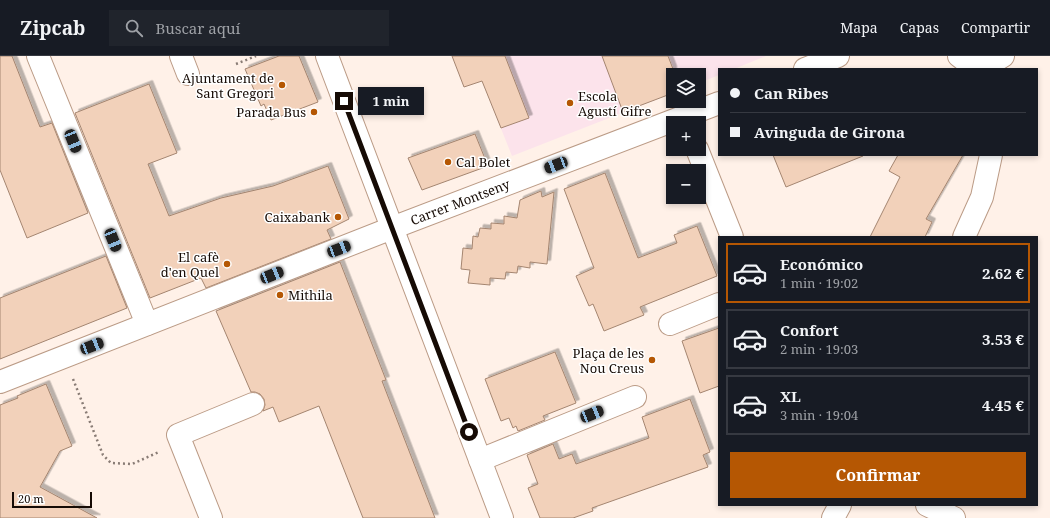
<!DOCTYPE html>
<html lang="es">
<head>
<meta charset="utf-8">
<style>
  body { margin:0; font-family:"Noto Serif",serif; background:#20242c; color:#f1f3f6; height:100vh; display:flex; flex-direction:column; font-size:15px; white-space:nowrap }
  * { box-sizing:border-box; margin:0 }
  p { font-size:13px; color:#9ea1a6 }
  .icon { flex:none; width:22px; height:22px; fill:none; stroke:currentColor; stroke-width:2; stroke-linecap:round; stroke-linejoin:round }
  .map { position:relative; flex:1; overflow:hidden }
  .drawer { position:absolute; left:718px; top:180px; width:320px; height:270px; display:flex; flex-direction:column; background:#171b24; border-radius:0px; box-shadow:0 2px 6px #0003 }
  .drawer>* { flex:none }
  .guide { position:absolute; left:718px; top:12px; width:320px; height:88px; border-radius:0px; box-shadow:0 2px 6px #0003; display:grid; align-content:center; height:88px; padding:0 12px; background:#171b24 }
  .controls { position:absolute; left:666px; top:12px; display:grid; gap:8px }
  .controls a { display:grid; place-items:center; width:40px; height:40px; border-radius:0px; background:#171b24; box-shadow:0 2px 6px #0003; font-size:20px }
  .scale { position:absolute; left:12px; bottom:10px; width:80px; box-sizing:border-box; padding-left:4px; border:2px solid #160b05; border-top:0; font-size:11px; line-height:14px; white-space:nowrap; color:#160b05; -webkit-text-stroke:3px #fff; paint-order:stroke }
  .end { position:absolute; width:18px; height:18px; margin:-9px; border:5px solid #160b05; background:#fff; box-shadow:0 0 0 2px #fff }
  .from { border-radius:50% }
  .bubble { position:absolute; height:28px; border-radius:0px; background:#171b24; box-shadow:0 2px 6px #0003; font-size:13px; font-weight:700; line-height:28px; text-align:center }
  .car { position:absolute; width:12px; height:24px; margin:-12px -6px; border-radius:5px; box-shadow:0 0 3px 1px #0007; background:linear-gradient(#222 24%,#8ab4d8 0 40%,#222 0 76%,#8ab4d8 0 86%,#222 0) }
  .guide b { display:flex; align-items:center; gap:14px; height:38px; font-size:15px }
  .guide b+b { border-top:1px solid #363941 }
  .guide i { width:10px; height:10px; background:#f1f3f6 }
  ul { padding:7px 0 0; list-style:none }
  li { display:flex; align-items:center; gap:12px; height:60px; margin:0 8px 6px; padding:0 4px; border:2px solid #363941; border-radius:0px }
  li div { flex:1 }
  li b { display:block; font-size:15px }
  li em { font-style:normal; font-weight:700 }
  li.selected { border-color:#b55703 }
  li>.icon { width:36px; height:36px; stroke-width:1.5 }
  .action { display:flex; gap:8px; margin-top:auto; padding:8px 12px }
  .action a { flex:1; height:46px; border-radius:0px; background:#b55703; color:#fff; font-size:16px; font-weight:700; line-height:46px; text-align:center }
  header { display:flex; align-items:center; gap:24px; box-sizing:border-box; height:56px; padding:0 20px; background:#171b24; border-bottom:1px solid #363941 }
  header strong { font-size:19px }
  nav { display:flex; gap:22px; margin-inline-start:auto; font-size:14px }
  .search { width:280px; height:36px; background:#20242c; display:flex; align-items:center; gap:10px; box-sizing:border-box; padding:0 14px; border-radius:0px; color:#9ea1a6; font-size:15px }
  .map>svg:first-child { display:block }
  .education { fill:#fce3eb }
  .building { fill:#f2d1ba; stroke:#a48570; filter:url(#shadow) }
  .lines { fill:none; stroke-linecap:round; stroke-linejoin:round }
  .minor-casing { stroke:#bb9b86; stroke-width:24 }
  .major-casing { stroke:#bb9b86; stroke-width:24 }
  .path { stroke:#897c75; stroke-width:2.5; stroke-dasharray:2 3; stroke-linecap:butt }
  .minor { stroke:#fff; stroke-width:22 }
  .major { stroke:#fff; stroke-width:22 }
  .route { stroke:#160b05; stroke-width:5 }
  .poi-dot { fill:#b55703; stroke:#fff; stroke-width:1.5 }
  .labels { text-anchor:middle; stroke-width:3; stroke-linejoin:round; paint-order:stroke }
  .poi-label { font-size:13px; fill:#160b05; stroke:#fff; text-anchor:end }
  .street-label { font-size:13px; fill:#160b05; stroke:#fff }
</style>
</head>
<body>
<header>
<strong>Zipcab</strong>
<div class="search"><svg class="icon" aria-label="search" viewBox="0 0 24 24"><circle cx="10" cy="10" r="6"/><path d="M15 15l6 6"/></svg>Buscar aquí</div>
<nav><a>Mapa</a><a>Capas</a><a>Compartir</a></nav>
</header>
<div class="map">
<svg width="1050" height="462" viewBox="0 0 1050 462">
  <defs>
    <filter id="shadow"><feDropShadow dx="3.5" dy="-3.5" stdDeviation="0" flood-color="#0004"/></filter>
  </defs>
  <rect width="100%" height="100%" fill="#fff1e8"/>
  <path class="education" d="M452 0H766L734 13H719V19L699 27V19H673V37L512 100 482 25 464 31Z"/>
  <g class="building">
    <path d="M0 0H12L40 71 52 67 88 157 27 182 0 114Z"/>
    <path d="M279 0H299L318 46 271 64 264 48 261 50 245 13Z"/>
    <path d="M452 0H505L529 62 501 72 482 25 464 31Z"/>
    <path d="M602 0H668L673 13V37L623 56Z"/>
    <path d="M149 28 177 97 148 108 169 160 221 142 273 130 328 110 349 163 327 174 331 183 206 232 201 222 150 242 75 57Z"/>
    <path d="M475 78 488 110 422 134 408 102Z"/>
    <path d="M773 99H863V100L786 131Z"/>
    <path d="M898 99H963L926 163 932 166 925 181H870L900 121 889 115Z"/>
    <path d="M605 117 638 202 677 187 674 179 697 170 717 220 640 251 644 259 604 275 593 248 589 250 576 220 594 212 564 133Z"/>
    <path d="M541 135 542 141 554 136 547 208 530 206V212L518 210 517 217 506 216 505 223 490 222V229L468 227 470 214 461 213 463 192 472 193 473 180 478 181 480 172 491 173V167L504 168V160L517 162 520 144Z"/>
    <path d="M106 200 127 252 0 303V242Z"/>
    <path d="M340 206 386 324 382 325 435 462H363L319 350 279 366 273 351 263 355 265 349 264 343 260 338 255 336H251L216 255Z"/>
    <path d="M719 272V330L700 337 682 285Z"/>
    <path d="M555 296 576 347 543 360 545 364 518 375 516 370 513 372 509 362 501 365 485 323Z"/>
    <path d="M46 328 72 390 60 395 40 431 97 462H0V349L18 342 17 340Z"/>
    <path d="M690 343 710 396 703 399 708 411 592 452 593 455 573 462H540L528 432 538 428 527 399 553 388 559 403 572 398 576 408 649 382 642 361Z"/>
  </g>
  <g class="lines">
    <g class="minor-casing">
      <g id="minor">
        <path d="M38 0 147 268"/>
        <path d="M181 0 188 18"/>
        <path d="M959 0C972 12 989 10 1003 0"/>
        <path d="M805 13 838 0"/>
        <path d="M697 93 732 181"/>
        <path d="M964 181 982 141 991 99"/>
        <path d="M670 268 719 248"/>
        <path d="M0 326 392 172 719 47"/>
        <path d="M480 404 635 341"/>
        <path d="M927 449 954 462"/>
        <path d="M211 462 178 379 253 348"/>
        <path d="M833 462 840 449"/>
      </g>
    </g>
    <g class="major-casing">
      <path id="major" d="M327 0 502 462"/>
    </g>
    <g class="path">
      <path d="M236 8 256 0"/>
      <path d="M73 323 103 399 111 407 132 408 159 396"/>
    </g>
    <use href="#minor" class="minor"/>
    <use href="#major" class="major"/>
  </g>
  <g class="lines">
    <path class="route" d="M344 45 469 376"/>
  </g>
  <g class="poi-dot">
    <circle cx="282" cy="29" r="4"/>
    <circle cx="570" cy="47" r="4"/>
    <circle cx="314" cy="56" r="4"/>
    <circle cx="448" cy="106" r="4"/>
    <circle cx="338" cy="161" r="4"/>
    <circle cx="227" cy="208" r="4"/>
    <circle cx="280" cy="239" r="4"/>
    <circle cx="652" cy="304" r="4"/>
  </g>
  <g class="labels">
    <g class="poi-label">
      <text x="274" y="27">Ajuntament de<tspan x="274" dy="15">Sant Gregori</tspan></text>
      <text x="578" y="45" text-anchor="start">Escola<tspan x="578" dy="15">Agustí Gifre</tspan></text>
      <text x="306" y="61">Parada Bus</text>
      <text x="456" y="111" text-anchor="start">Cal Bolet</text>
      <text x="330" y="166">Caixabank</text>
      <text x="219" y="206">El cafè<tspan x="219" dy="15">d'en Quel</tspan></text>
      <text x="288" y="244" text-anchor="start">Mithila</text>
      <text x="644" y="302">Plaça de les<tspan x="644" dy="15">Nou Creus</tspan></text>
    </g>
    <g class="street-label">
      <text transform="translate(460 146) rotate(-21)" y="5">Carrer Montseny</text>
    </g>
  </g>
</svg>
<div class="controls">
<a><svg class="icon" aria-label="layers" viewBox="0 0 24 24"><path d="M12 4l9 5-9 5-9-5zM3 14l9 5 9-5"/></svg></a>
<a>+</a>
<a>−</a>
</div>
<div class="scale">20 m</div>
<i class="end from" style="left:469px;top:376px"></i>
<i class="end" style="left:344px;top:45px"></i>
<div class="bubble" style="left:358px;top:31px;width:66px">1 min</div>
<i class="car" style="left:73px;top:85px;rotate:158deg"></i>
<i class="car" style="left:556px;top:109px;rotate:249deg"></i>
<i class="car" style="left:113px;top:184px;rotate:158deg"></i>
<i class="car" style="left:339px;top:193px;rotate:69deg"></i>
<i class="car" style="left:272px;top:219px;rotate:68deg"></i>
<i class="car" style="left:92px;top:290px;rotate:69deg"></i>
<i class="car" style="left:592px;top:358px;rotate:68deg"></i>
<div class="guide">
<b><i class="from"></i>Can Ribes</b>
<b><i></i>Avinguda de Girona</b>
</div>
<section class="drawer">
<ul>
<li class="selected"><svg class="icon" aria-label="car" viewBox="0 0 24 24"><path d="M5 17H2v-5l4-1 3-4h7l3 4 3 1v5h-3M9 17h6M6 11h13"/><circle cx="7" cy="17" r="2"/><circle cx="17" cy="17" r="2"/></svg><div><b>Económico</b><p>1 min · 19:02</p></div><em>2.62 €</em></li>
<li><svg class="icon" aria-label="car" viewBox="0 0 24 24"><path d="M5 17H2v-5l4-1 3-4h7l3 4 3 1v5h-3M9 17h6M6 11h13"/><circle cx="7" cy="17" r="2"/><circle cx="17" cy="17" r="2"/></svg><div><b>Confort</b><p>2 min · 19:03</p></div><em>3.53 €</em></li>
<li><svg class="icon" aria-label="car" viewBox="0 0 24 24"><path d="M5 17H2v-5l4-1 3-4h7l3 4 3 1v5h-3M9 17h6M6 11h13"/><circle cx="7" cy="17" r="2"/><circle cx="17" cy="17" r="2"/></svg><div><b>XL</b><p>3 min · 19:04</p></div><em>4.45 €</em></li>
</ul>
<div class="action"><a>Confirmar</a></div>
</section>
</div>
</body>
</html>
